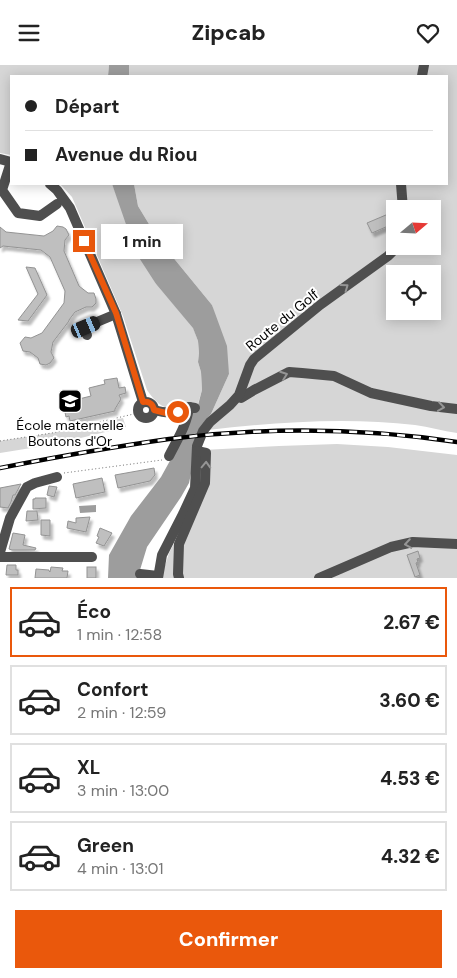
<!DOCTYPE html>
<html lang="fr">
<head>
<meta charset="utf-8">
<style>
  body { margin:0; font-family:"DM Sans",sans-serif; background:#f6f6f6; color:#222; height:100vh; display:flex; flex-direction:column; font-size:19px; white-space:nowrap }
  * { box-sizing:border-box; margin:0 }
  p { font-size:16px; color:#767676 }
  .icon { flex:none; width:28px; height:28px; fill:none; stroke:currentColor; stroke-width:2; stroke-linecap:round; stroke-linejoin:round }
  .map { position:relative; height:513px; overflow:hidden }
  .panel { display:flex; flex-direction:column; background:#fff; flex:1 }
  .panel>* { flex:none }
  .hud { position:absolute; left:10px; top:10px; width:438px; height:110px; border-radius:0px; box-shadow:0 2px 12px #0003; display:grid; align-content:center; height:110px; padding:0 15px; background:#fff }
  .needle { width:32px; rotate:71deg }
  .tools { position:absolute; left:386px; top:135px; display:grid; gap:10px }
  .tools a { display:grid; place-items:center; width:55px; height:55px; border-radius:0px; background:#fff; box-shadow:0 2px 12px #0003; font-size:25px }
  .end { position:absolute; width:22px; height:22px; margin:-11px; border:6px solid #ea580c; background:#fff; box-shadow:0 0 0 2px #fff }
  .from { border-radius:50% }
  .bubble { position:absolute; height:35px; border-radius:0px; background:#fff; box-shadow:0 2px 12px #0003; font-size:16px; font-weight:800; line-height:35px; text-align:center }
  .car { position:absolute; width:15px; height:30px; margin:-15px -8px; border-radius:6px; box-shadow:0 0 4px 1px #0007; background:linear-gradient(#222 24%,#8ab4d8 0 40%,#222 0 76%,#8ab4d8 0 86%,#222 0) }
  .hud b { display:flex; align-items:center; gap:18px; height:48px; font-size:19px }
  .hud b+b { border-top:1px solid #e0e0e0 }
  .hud i { width:12px; height:12px; background:#222 }
  ul { padding:9px 0 0; list-style:none }
  li { display:flex; align-items:center; gap:15px; height:70px; margin:0 10px 8px; padding:0 5px; border:2px solid #e0e0e0; border-radius:0px }
  li div { flex:1 }
  li b { display:block; font-size:19px }
  li em { font-style:normal; font-weight:800 }
  li.current { border-color:#ea580c }
  li>.icon { width:45px; height:45px; stroke-width:1.5 }
  .primary-button { display:flex; gap:10px; margin-top:auto; padding:10px 15px }
  .primary-button a { flex:1; height:58px; border-radius:0px; background:#ea580c; color:#fff; font-size:20px; font-weight:800; line-height:58px; text-align:center }
  header { display:flex; justify-content:space-between; align-items:center; height:65px; padding:0 15px; background:#fff; font-size:22px; font-weight:800 }
  .map>svg:first-child { display:block }
  .green { fill:#d6d6d6; fill-rule:evenodd }
  .water { fill:#9d9d9d }
  .building { fill:#bfbfbf; stroke:#939393; filter:url(#shadow) }
  .lines { fill:none; stroke-linecap:round; stroke-linejoin:round }
  .path { stroke:#717171; stroke-width:1; stroke-dasharray:1 2.5; stroke-linecap:butt }
  .minor { stroke:#4f4f4f; stroke-width:10 }
  .rail-casing { stroke:#000; stroke-width:4.5 }
  .rail { stroke:#fff; stroke-width:2.5; stroke-dasharray:8; stroke-linecap:butt }
  .oneway { stroke:#959595 }
  .route { stroke:#ea580c; stroke-width:6 }
  .labels { text-anchor:middle; stroke-width:4; stroke-linejoin:round; paint-order:stroke }
  .street-label { font-size:14px; fill:#000; stroke:#fff }
  .poi-label { font-size:14px; fill:#000; stroke:#fff }
</style>
</head>
<body>
<header><svg class="icon" aria-label="menu" viewBox="0 0 24 24"><path d="M4 6h16M4 12h16M4 18h16"/></svg>Zipcab<svg class="icon" aria-label="heart" viewBox="0 0 24 24"><path d="M12 20l-8-8c-3-5 5-10 8-4 3-6 11-1 8 4z"/></svg></header>
<div class="map">
<svg width="457" height="513" viewBox="0 0 457 513">
  <defs>
    <filter id="shadow"><feDropShadow dx="2.5" dy="4" stdDeviation="1" flood-color="#0004"/></filter>
  </defs>
  <rect width="100%" height="100%" fill="#fff"/>
  <g class="green">
    <path d="M0 0H109L108 11H11V90L0 88Z"/>
    <path d="M128 0H457V368C443 366 429 362 415 360 347 352 276 357 208 365L205 356 211 349 229 309 212 240 158 174 138 141 134 119H446V11H129ZM395 144H432V181H395ZM395 209H432V246H395Z"/>
    <path d="M60 119H112L121 142 156 219 193 262 198 276 199 288 198 297 201 307 202 325 197 342 180 338 175 344C160 343 155 336 147 325L123 251 72 132Z"/>
    <path d="M123 353 126 362 56 379 0 388V376L52 368Z"/>
    <path d="M337 379 388 382 457 390V513H161L169 488 187 453 203 385 279 381Z"/>
  </g>
  <g class="water">
    <path d="M109 0H129V11H108Z"/>
    <path d="M112 119H134L138 141 158 174 212 240 227 281 229 309 211 349 205 356 200 366 189 418 181 432 147 482 140 505V513H108L109 490 131 451 161 412 177 383 191 351 198 340 202 325 201 307 198 297 199 288 198 276 193 263 156 219 136 188Z"/>
    <path d="M96 440V447L80 448 79 441Z"/>
  </g>
  <g class="building">
    <path d="M393 147 395 152V158L372 168 367 158Z"/>
    <path d="M57 161 63 162 66 164 69 170 65 175 64 186 79 221 88 228H94L96 234V238L92 242H86L75 247 69 255V256L53 277 51 287 54 293 50 298 46 300 40 299 38 293 30 287 23 286 20 278 25 272 31 273 42 268 64 238 65 226 50 192 41 185 3 181 0 183V162L6 167 44 171 53 166Z"/>
    <path d="M26 202 35 203 47 230 28 256 18 255 38 229Z"/>
    <path d="M117 313 119 323 125 322 126 328 119 330 121 334 115 344V346L70 356 69 351 66 352 63 338 91 331 89 323 105 319 104 315Z"/>
    <path d="M154 403 155 410 150 416 118 423 115 410Z"/>
    <path d="M102 413 105 427 76 433 73 419Z"/>
    <path d="M21 419 15 430H13L11 437 8 443 0 442V423Z"/>
    <path d="M49 421 57 422 54 432 47 430Z"/>
    <path d="M35 433H46V443L33 444V434H35Z"/>
    <path d="M27 446H37L38 455 26 456Z"/>
    <path d="M90 452 86 467 67 463 68 456 76 458V453Z"/>
    <path d="M41 455H50V471L41 470Z"/>
    <path d="M100 463 112 468 104 481 96 478 99 472 97 471Z"/>
    <path d="M13 468 25 470 23 480 36 483 35 485H12L9 484Z"/>
    <path d="M418 486 420 493 417 494 418 497 416 498 420 510 415 512 407 490Z"/>
    <path d="M7 500H16V505H18V510H6Z"/>
    <path d="M51 502 63 503 62 506H68L67 513H35L36 504 49 505V506L50 507Z"/>
    <rect x="87" y="502" width="9" height="11"/>
  </g>
  <g class="lines">
    <g class="path">
      <path d="M0 376 52 368 138 348"/>
      <path d="M64 408 162 395"/>
    </g>
    <g class="minor">
      <path d="M422 11 424 0"/>
      <path d="M0 94 11 97"/>
      <path d="M11 97 2 125 18 148 40 151 57 139"/>
      <path d="M50 119 57 125 70 143 116 249 143 337"/>
      <path d="M401 119 403 144"/>
      <path d="M87 270 85 265V262L116 249"/>
      <path d="M241 333 254 325 289 307 302 308 334 311 371 328 431 341 457 344"/>
      <circle cx="146" cy="345" r="8"/>
      <path d="M154 345C169 349 175 348 189 342"/>
      <path d="M169 391C177 375 187 360 189 342L195 343"/>
      <path d="M0 487 10 453 27 422 35 418 57 412"/>
      <path d="M0 492H92"/>
      <path d="M140 509 158 511"/>
      <path d="M158 513 162 490 183 449 195 423 197 381 203 366 210 357 230 340 239 330 250 300 254 294 320 240 388 191 398 181"/>
      <path d="M179 513 178 509 179 479 205 418 206 388 197 386"/>
      <path d="M319 513 391 482 413 477 457 479"/>
    </g>
    <g class="rail-casing">
      <path id="rail" d="M0 403C56 392 112 382 169 374 264 362 362 363 457 377"/>
    </g>
    <use href="#rail" class="rail"/>
  </g>
  <defs><path id="oneway-chevron" d="M-2-3.5L2.5 0L-2 3.5" fill="none" stroke-width="1.6" stroke-linecap="round" stroke-linejoin="round" transform="scale(1.25)"/></defs>
  <g class="oneway">
    <use href="#oneway-chevron" transform="translate(345 222) rotate(-36)"/>
    <use href="#oneway-chevron" transform="translate(284 310) rotate(-20)"/>
    <use href="#oneway-chevron" transform="translate(441 342) rotate(8)"/>
    <use href="#oneway-chevron" transform="translate(206 400) rotate(-88)"/>
    <use href="#oneway-chevron" transform="translate(408 479) rotate(171)"/>
  </g>
  <g class="lines">
    <path class="route" d="M84 176 116 248 143 337C149 336 153 339 154 345L166 348 178 347"/>
  </g>
  <defs>
    <g id="school-square" transform="scale(1.25)"><rect x="-9" y="-9" width="18" height="18" rx="4" fill="#000" stroke="#fff"/><path d="M0-5L7-2L0 1L-7-2ZM-4 1L0 2.5L4 1V4Q0 6-4 4Z" fill="#fff"/></g>
  </defs>
  <g fill-rule="evenodd">
    <use href="#school-square" x="70" y="336"/>
  </g>
  <g class="labels">
    <g class="street-label">
      <text transform="translate(282 255) rotate(-39)" y="5">Route du Golf</text>
    </g>
    <g class="poi-label">
      <text x="70" y="365">École maternelle<tspan x="70" dy="16">Boutons d'Or</tspan></text>
    </g>
  </g>
</svg>
<div class="tools">
<a><svg class="needle" viewBox="-14 -14 28 28"><path d="M0-13l5 13h-10z" fill="#e53935"/><path d="M0 13l5-13h-10z" fill="#767676"/></svg></a>
<a><svg class="icon" aria-label="locate" viewBox="0 0 24 24"><circle cx="12" cy="12" r="6"/><path d="M12 2v4M12 18v4M2 12h4M18 12h4"/></svg></a>
</div>
<i class="end from" style="left:178px;top:347px"></i>
<i class="end" style="left:84px;top:176px"></i>
<div class="bubble" style="left:101px;top:159px;width:82px">1 min</div>
<i class="car" style="left:86px;top:262px;rotate:67deg"></i>
<div class="hud">
<b><i class="from"></i>Départ</b>
<b><i></i>Avenue du Riou</b>
</div>
</div>
<section class="panel">
<ul>
<li class="current"><svg class="icon" aria-label="car" viewBox="0 0 24 24"><path d="M5 17H2v-5l4-1 3-4h7l3 4 3 1v5h-3M9 17h6M6 11h13"/><circle cx="7" cy="17" r="2"/><circle cx="17" cy="17" r="2"/></svg><div><b>Éco</b><p>1 min · 12:58</p></div><em>2.67 €</em></li>
<li><svg class="icon" aria-label="car" viewBox="0 0 24 24"><path d="M5 17H2v-5l4-1 3-4h7l3 4 3 1v5h-3M9 17h6M6 11h13"/><circle cx="7" cy="17" r="2"/><circle cx="17" cy="17" r="2"/></svg><div><b>Confort</b><p>2 min · 12:59</p></div><em>3.60 €</em></li>
<li><svg class="icon" aria-label="car" viewBox="0 0 24 24"><path d="M5 17H2v-5l4-1 3-4h7l3 4 3 1v5h-3M9 17h6M6 11h13"/><circle cx="7" cy="17" r="2"/><circle cx="17" cy="17" r="2"/></svg><div><b>XL</b><p>3 min · 13:00</p></div><em>4.53 €</em></li>
<li><svg class="icon" aria-label="car" viewBox="0 0 24 24"><path d="M5 17H2v-5l4-1 3-4h7l3 4 3 1v5h-3M9 17h6M6 11h13"/><circle cx="7" cy="17" r="2"/><circle cx="17" cy="17" r="2"/></svg><div><b>Green</b><p>4 min · 13:01</p></div><em>4.32 €</em></li>
</ul>
<div class="primary-button"><a>Confirmer</a></div>
</section>
</body>
</html>
